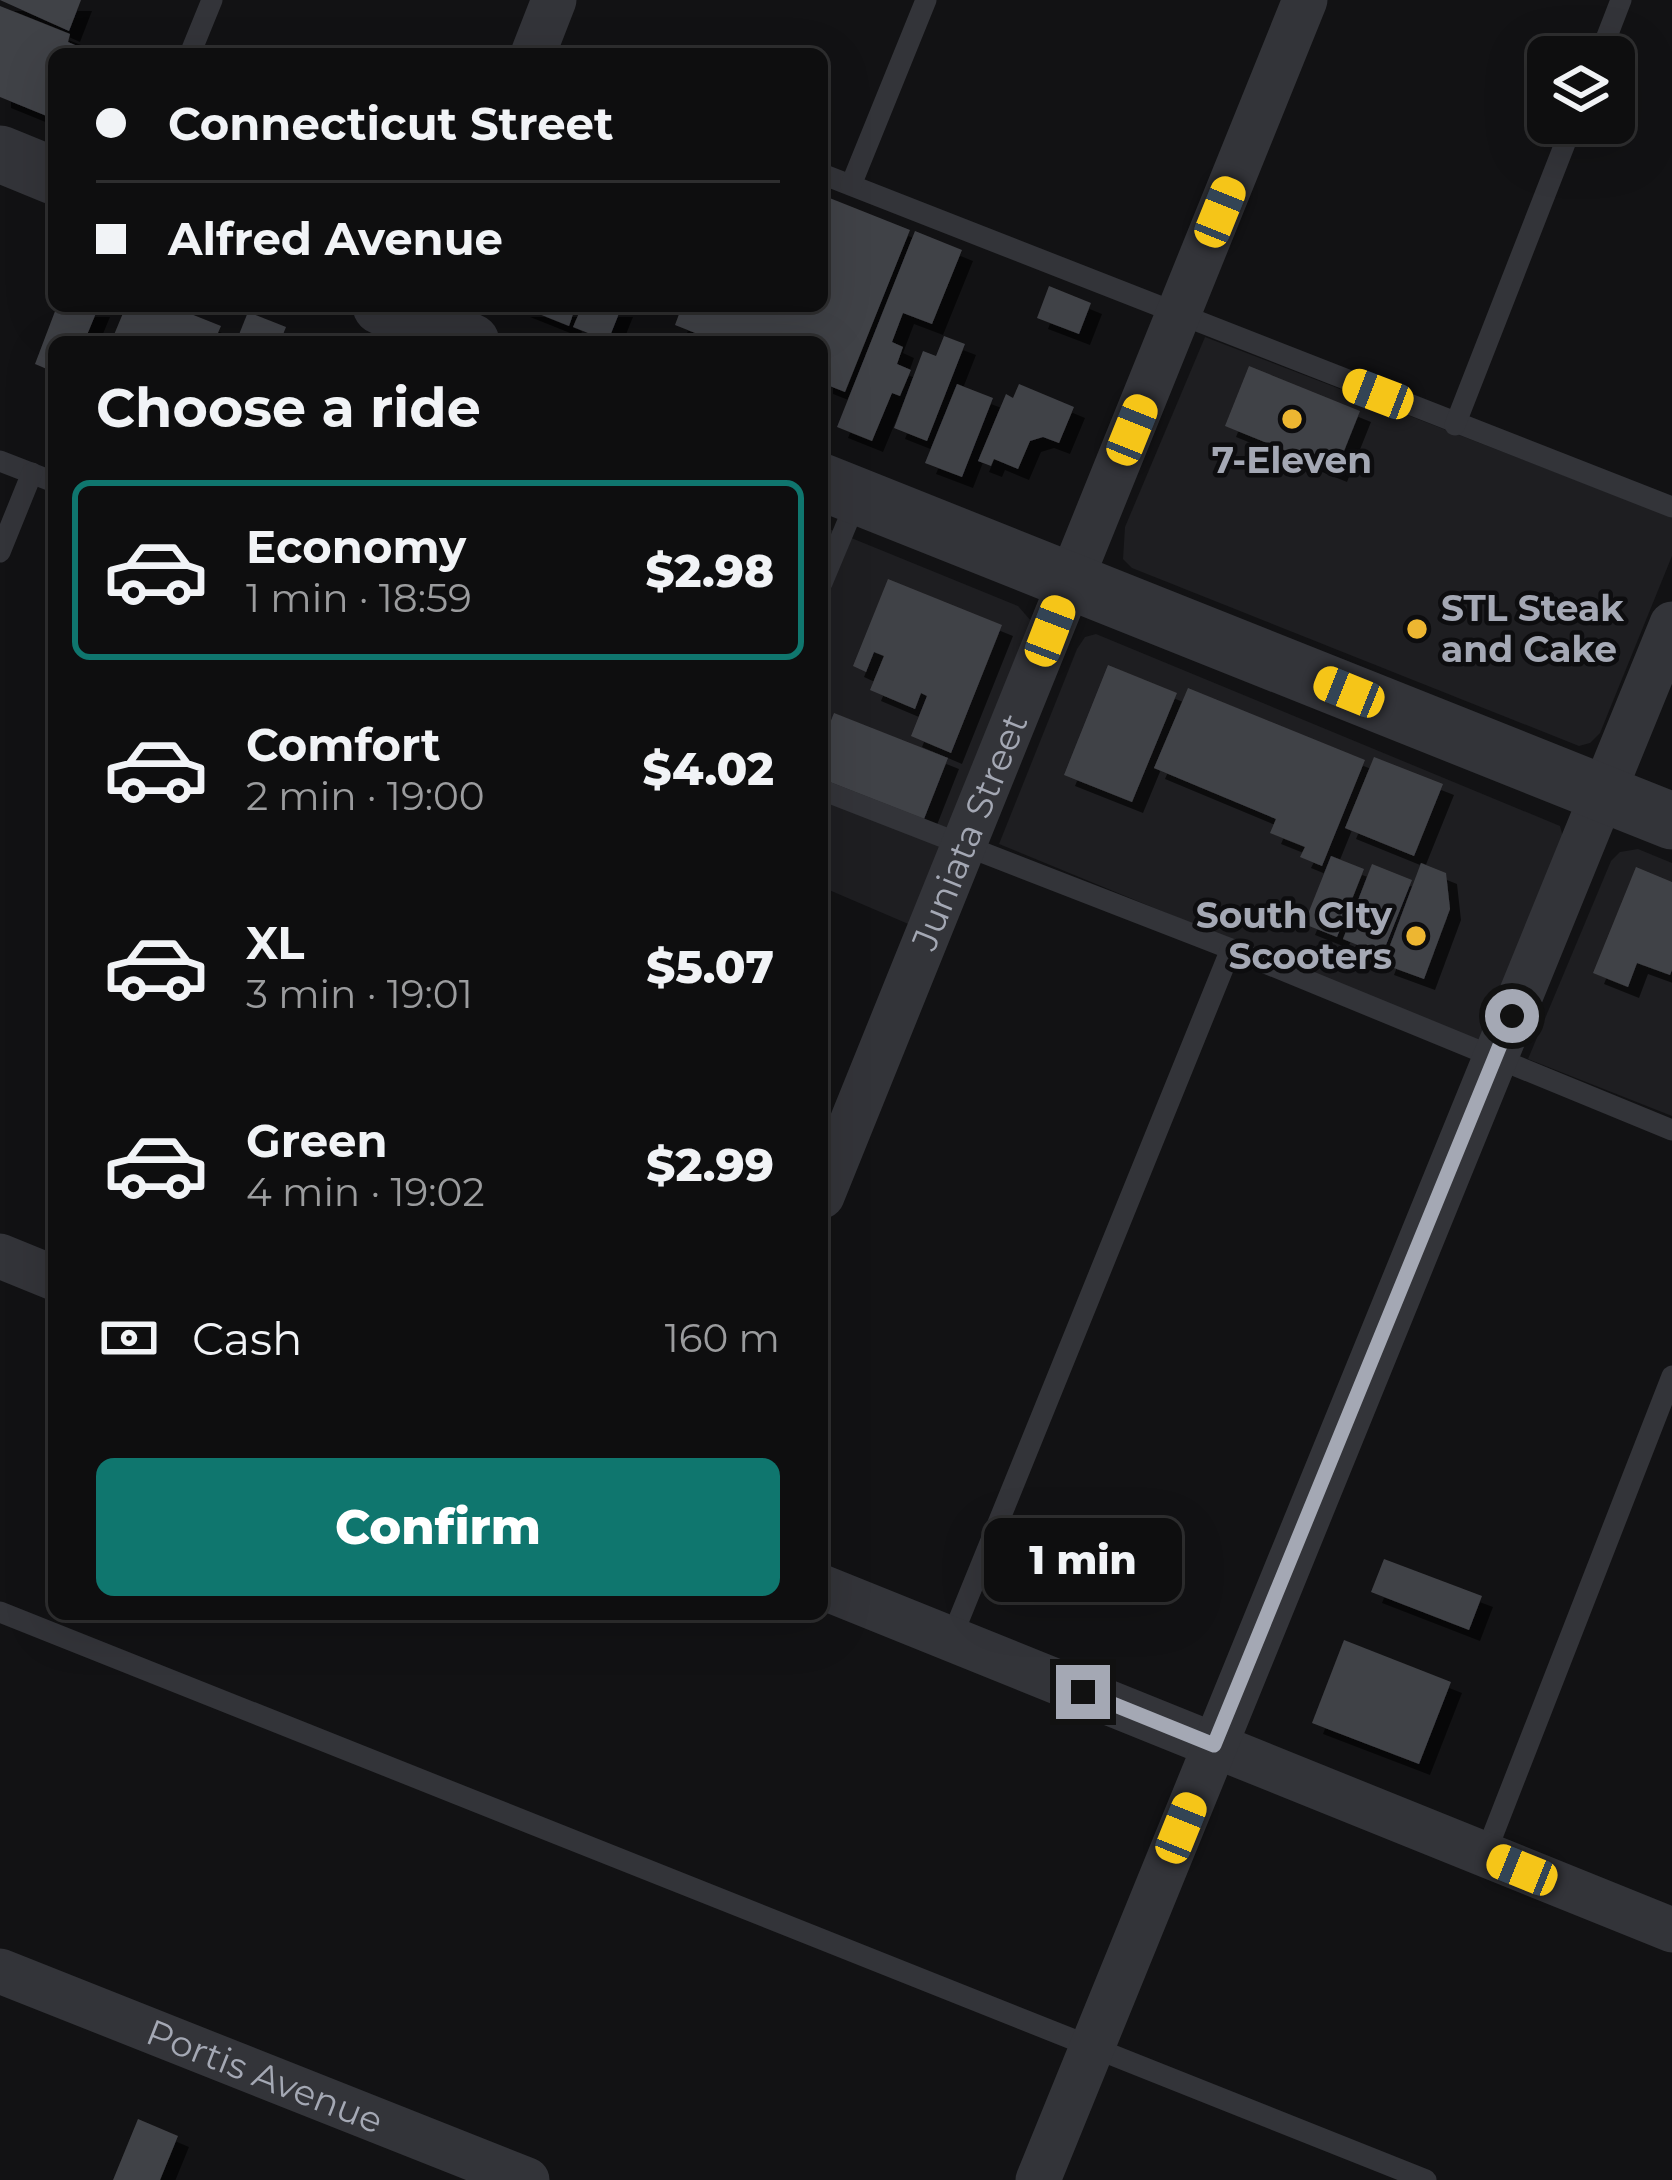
<!DOCTYPE html>
<html lang="en">
<head>
<meta charset="utf-8">
<style>
  body { margin:0; font-family:Montserrat,sans-serif; background:#1c1c1d; color:#f1f3f6; height:100vh; display:flex; flex-direction:column; font-size:45px; white-space:nowrap }
  * { box-sizing:border-box; margin:0 }
  p { font-size:39px; color:#9b9c9e }
  .icon { flex:none; width:66px; height:66px; fill:none; stroke:currentColor; stroke-width:2; stroke-linecap:round; stroke-linejoin:round }
  .map { position:relative; flex:1; overflow:hidden }
  .panel { position:absolute; left:48px; top:336px; width:780px; height:1284px; display:flex; flex-direction:column; background:#0e0e0f; border-radius:18px; box-shadow:0 12px 48px #0002,0 0 0 3px #2e2e2f }
  .panel>* { flex:none }
  .hud { position:absolute; left:48px; top:48px; width:780px; height:264px; border-radius:18px; box-shadow:0 12px 48px #0002,0 0 0 3px #2e2e2f; display:grid; align-content:center; height:264px; padding:0 48px; background:#0e0e0f }
  .tools { position:absolute; left:1527px; top:36px; display:grid; gap:24px }
  .tools a { display:grid; place-items:center; width:108px; height:108px; border-radius:18px; background:#0e0e0f; box-shadow:0 12px 48px #0002,0 0 0 3px #2e2e2f; font-size:60px }
  .end { position:absolute; width:54px; height:54px; margin:-27px; border:15px solid #a4a8b4; background:#111; box-shadow:0 0 0 6px #111 }
  .from { border-radius:50% }
  .bubble { position:absolute; height:84px; border-radius:18px; background:#0e0e0f; box-shadow:0 12px 48px #0002,0 0 0 3px #2e2e2f; font-size:39px; font-weight:800; line-height:84px; text-align:center }
  .car { position:absolute; width:36px; height:72px; margin:-36px -18px; border-radius:15px; box-shadow:0 0 9px 3px #0007; background:linear-gradient(#f5c518 24%,#345 0 40%,#f5c518 0 76%,#345 0 86%,#f5c518 0) }
  .hud b { display:flex; align-items:center; gap:42px; height:114px; font-size:45px }
  .hud b+b { border-top:3px solid #2e2e2f }
  .hud i { width:30px; height:30px; background:#f1f3f6 }
  ul { padding:0; list-style:none }
  li { display:flex; align-items:center; gap:36px; height:180px; margin:0 24px 18px; padding:0 24px; border:6px solid transparent; border-radius:18px }
  li div { flex:1 }
  li b { display:block; font-size:45px }
  li em { font-style:normal; font-weight:800 }
  li.active { border-color:#0f766e }
  li>.icon { width:108px; height:108px; stroke-width:1.5 }
  h2 { padding:0 48px; font-size:54px; line-height:144px }
  .pay { display:flex; align-items:center; gap:30px; height:132px; padding:0 48px; font-size:45px }
  .pay p { margin-inline-start:auto }
  .primary-button { display:flex; gap:24px; margin-top:auto; padding:24px 48px }
  .primary-button a { flex:1; height:138px; border-radius:18px; background:#0f766e; color:#fff; font-size:48px; font-weight:800; line-height:138px; text-align:center }
  .map>svg:first-child { display:block }
  .built { fill:#1e1e21 }
  .building { fill:#414247; filter:url(#shadow) }
  .lines { fill:none; stroke-linecap:round; stroke-linejoin:round }
  .service { stroke:#333439; stroke-width:21 }
  .minor { stroke:#333439; stroke-width:45 }
  .tertiary { stroke:#333439; stroke-width:57 }
  .route { stroke:#a4a8b4; stroke-width:15 }
  .poi-dot { fill:#edb631; stroke:#0d0d0f; stroke-width:4.5 }
  .labels { text-anchor:middle; stroke-width:9; stroke-linejoin:round; paint-order:stroke }
  .poi-label { font-size:36px; font-weight:bold; fill:#a4a8b4; stroke:#0d0d0f }
  .street-label { font-size:36px; fill:#a4a8b4; stroke:#0d0d0f }
</style>
</head>
<body>
<div class="map">
<svg width="1672" height="2180" viewBox="0 0 1672 2180">
  <defs>
    <filter id="shadow"><feDropShadow dx="11" dy="11" stdDeviation="0" flood-color="#0009"/></filter>
  </defs>
  <rect width="100%" height="100%" fill="#121214"/>
  <g class="built">
    <path d="M1205 337 1672 517V556L1600 733 1590 743 1579 746 1132 568 1123 559 1125 527Z"/>
    <path d="M822 526 1018 606 1032 622 913 926 822 887Z"/>
    <path d="M1096 634 1560 826 1563 837 1482 1043 999 844 1077 649 1085 637Z"/>
    <path d="M1638 849 1672 863V1116L1528 1059 1611 861 1620 852Z"/>
  </g>
  <g class="building">
    <path d="M0 0H81L69 31Z"/>
    <path d="M0 6 70 34 68 42 96 54H54V119L0 97Z"/>
    <path d="M822 195 910 230 845 392 822 383V342H718L675 325 682 306H822Z"/>
    <path d="M915 231 962 250 932 324 903 313 892 342 903 347 897 364 911 370 900 396 892 393 872 441 837 427Z"/>
    <path d="M1049 286 1091 303 1079 334 1037 318Z"/>
    <path d="M57 306H99L84 342H54V372L35 364Z"/>
    <path d="M126 306H171L221 326 214 342H111Z"/>
    <path d="M519 306H576L569 326Z"/>
    <path d="M582 306H622L608 341 573 327Z"/>
    <path d="M248 312 286 327 280 342H236Z"/>
    <path d="M944 336 965 344 927 441 894 428 923 351 936 356Z"/>
    <path d="M1249 366 1360 411 1336 471 1225 426Z"/>
    <path d="M957 384 993 398 962 477 925 463Z"/>
    <path d="M1019 384 1074 407 1059 443 1043 437 1030 441 1018 469 994 459 991 466 978 461 1006 394 1013 398Z"/>
    <path d="M888 579 1002 625 951 753 911 736 927 696 921 693 915 709 870 690 884 656 874 652 866 672 853 666Z"/>
    <path d="M1108 665 1177 693 1132 802 1064 775Z"/>
    <path d="M1188 688 1365 760 1322 866 1300 857 1305 847 1270 833 1276 819 1154 768Z"/>
    <path d="M834 713 948 758 924 819 822 779V743Z"/>
    <path d="M1374 757 1443 784 1414 856 1345 828Z"/>
    <path d="M1331 856 1364 869 1337 937 1304 924Z"/>
    <path d="M1421 863 1446 873 1450 909 1424 979 1383 964Z"/>
    <path d="M1372 864 1412 880 1382 955 1343 939Z"/>
    <path d="M1636 867 1672 882V970L1670 975 1637 963 1628 987 1593 973Z"/>
    <path d="M1384 1559 1482 1596 1469 1630 1371 1592Z"/>
    <path d="M1344 1640 1451 1682 1419 1764 1312 1723Z"/>
    <path d="M138 2119 178 2136 160 2180H113Z"/>
  </g>
  <g class="lines">
    <g class="service">
      <path d="M190 54 212 0"/>
      <path d="M1599 57 1621 0"/>
      <path d="M822 174 1672 507"/>
      <path d="M851 185 926 0"/>
      <path d="M1455 425 1573 123"/>
      <path d="M0 461 54 482"/>
      <path d="M0 552 32 473"/>
      <path d="M822 583 858 497"/>
      <path d="M822 790 1231 949"/>
      <path d="M0 1612 1426 2180"/>
      <path d="M951 1639 1231 949 1672 1130"/>
      <path d="M1485 1855 1672 1376"/>
    </g>
    <g class="minor">
      <path d="M533 54 554 0"/>
      <path id="s1" d="M822 1196 1305 0"/>
      <path d="M0 1256 54 1278"/>
      <path d="M822 1587 1672 1930"/>
      <path id="s2" d="M0 1971 527 2180"/>
      <path d="M1038 2180 1672 624"/>
    </g>
    <g class="tertiary">
      <path d="M0 154 54 176"/>
      <path d="M381 306 471 342"/>
      <path d="M822 482 1672 821"/>
    </g>
  </g>
  <g class="lines">
    <path class="route" d="M1083 1692 1214 1745 1512 1016"/>
  </g>
  <g class="poi-dot">
    <circle cx="1292" cy="419" r="12"/>
    <circle cx="1417" cy="629" r="12"/>
    <circle cx="1416" cy="936" r="12"/>
  </g>
  <g class="labels">
    <g class="poi-label">
      <text x="1292" y="473">7-Eleven</text>
      <text x="1441" y="621" text-anchor="start">STL Steak<tspan x="1441" dy="41">and Cake</tspan></text>
      <text x="1392" y="928" text-anchor="end">South CIty<tspan x="1392" dy="41">Scooters</tspan></text>
    </g>
    <g class="street-label">
      <text dy="13" stroke="none"><textPath href="#s1" startOffset="393">Juniata Street</textPath></text>
      <text dy="13" stroke="none"><textPath href="#s2" startOffset="285">Portis Avenue</textPath></text>
    </g>
  </g>
</svg>
<div class="tools">
<a><svg class="icon" aria-label="layers" viewBox="0 0 24 24"><path d="M12 4l9 5-9 5-9-5zM3 14l9 5 9-5"/></svg></a>
</div>
<i class="end from" style="left:1512px;top:1016px"></i>
<i class="end" style="left:1083px;top:1692px"></i>
<div class="bubble" style="left:984px;top:1518px;width:198px">1 min</div>
<i class="car" style="left:1220px;top:212px;rotate:22deg"></i>
<i class="car" style="left:1378px;top:394px;rotate:291deg"></i>
<i class="car" style="left:1132px;top:430px;rotate:22deg"></i>
<i class="car" style="left:1050px;top:631px;rotate:21deg"></i>
<i class="car" style="left:1349px;top:692px;rotate:292deg"></i>
<i class="car" style="left:1181px;top:1828px;rotate:22deg"></i>
<i class="car" style="left:1522px;top:1870px;rotate:292deg"></i>
<div class="hud">
<b><i class="from"></i>Connecticut Street</b>
<b><i></i>Alfred Avenue</b>
</div>
<section class="panel">
<h2>Choose a ride</h2>
<ul>
<li class="active"><svg class="icon" aria-label="car" viewBox="0 0 24 24"><path d="M5 17H2v-5l4-1 3-4h7l3 4 3 1v5h-3M9 17h6M6 11h13"/><circle cx="7" cy="17" r="2"/><circle cx="17" cy="17" r="2"/></svg><div><b>Economy</b><p>1 min · 18:59</p></div><em>$2.98</em></li>
<li><svg class="icon" aria-label="car" viewBox="0 0 24 24"><path d="M5 17H2v-5l4-1 3-4h7l3 4 3 1v5h-3M9 17h6M6 11h13"/><circle cx="7" cy="17" r="2"/><circle cx="17" cy="17" r="2"/></svg><div><b>Comfort</b><p>2 min · 19:00</p></div><em>$4.02</em></li>
<li><svg class="icon" aria-label="car" viewBox="0 0 24 24"><path d="M5 17H2v-5l4-1 3-4h7l3 4 3 1v5h-3M9 17h6M6 11h13"/><circle cx="7" cy="17" r="2"/><circle cx="17" cy="17" r="2"/></svg><div><b>XL</b><p>3 min · 19:01</p></div><em>$5.07</em></li>
<li><svg class="icon" aria-label="car" viewBox="0 0 24 24"><path d="M5 17H2v-5l4-1 3-4h7l3 4 3 1v5h-3M9 17h6M6 11h13"/><circle cx="7" cy="17" r="2"/><circle cx="17" cy="17" r="2"/></svg><div><b>Green</b><p>4 min · 19:02</p></div><em>$2.99</em></li>
</ul>
<div class="pay"><svg class="icon" aria-label="cash" viewBox="0 0 24 24"><path d="M3 7h18v10H3z"/><circle cx="12" cy="12" r="2"/></svg>Cash<p>160 m</p></div>
<div class="primary-button"><a>Confirm</a></div>
</section>
</div>
</body>
</html>
